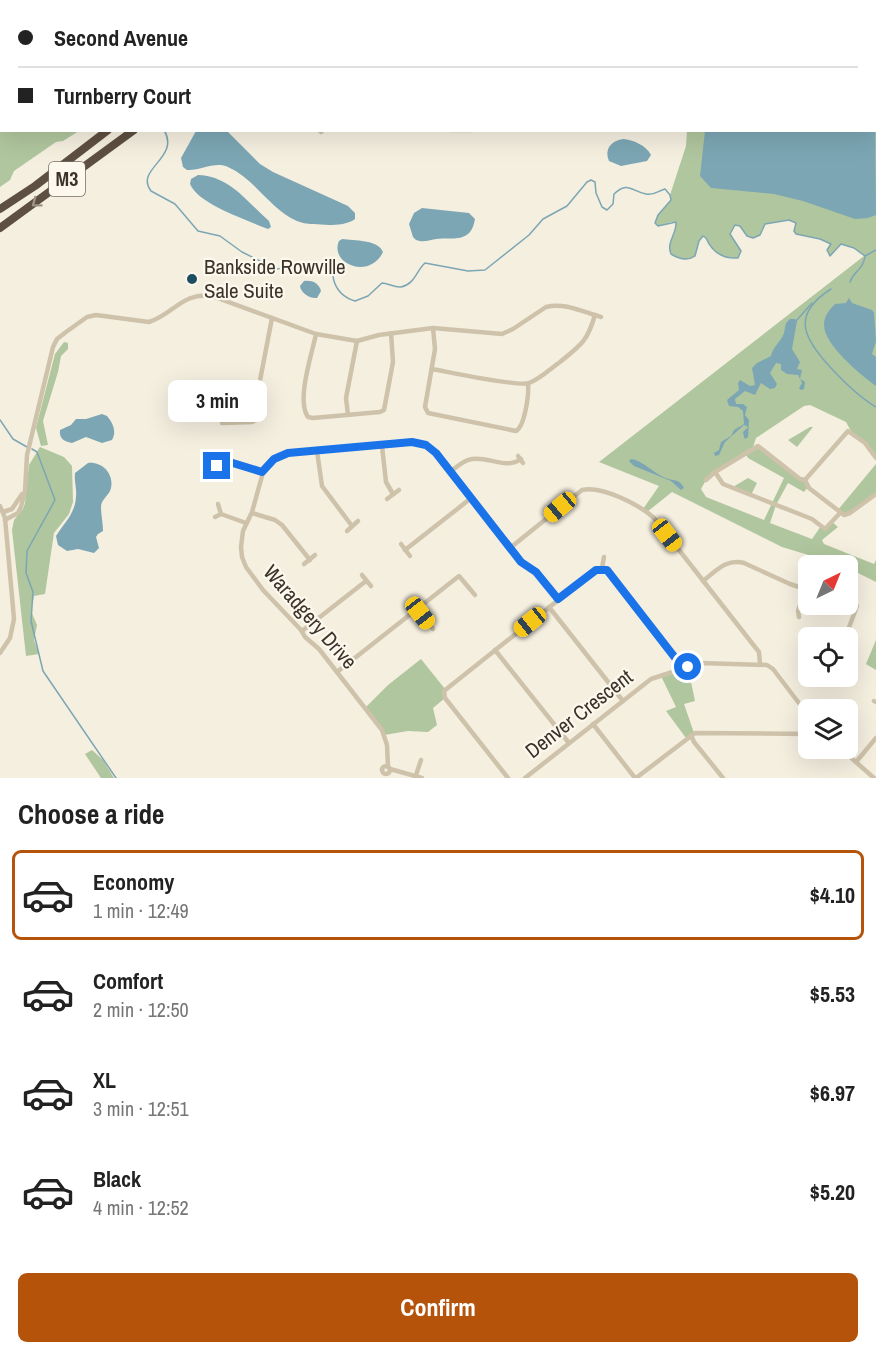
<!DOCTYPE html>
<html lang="en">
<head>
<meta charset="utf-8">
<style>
  body { margin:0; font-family:"Archivo Narrow",sans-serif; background:#f6f6f6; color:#222; height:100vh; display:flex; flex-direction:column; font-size:22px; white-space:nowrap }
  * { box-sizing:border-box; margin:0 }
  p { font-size:20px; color:#767676 }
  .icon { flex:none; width:33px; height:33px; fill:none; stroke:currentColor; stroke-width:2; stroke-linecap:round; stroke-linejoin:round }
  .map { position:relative; height:778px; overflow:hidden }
  .side { display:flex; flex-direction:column; background:#fff; flex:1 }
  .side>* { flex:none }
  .top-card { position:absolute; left:0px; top:0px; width:876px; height:132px; box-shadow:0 6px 24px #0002; display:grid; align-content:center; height:132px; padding:0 18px; background:#fff }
  .needle { width:39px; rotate:43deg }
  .buttons { position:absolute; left:798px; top:555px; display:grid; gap:12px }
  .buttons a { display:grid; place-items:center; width:60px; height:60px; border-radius:9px; background:#fff; box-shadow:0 6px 24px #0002; font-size:30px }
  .end { position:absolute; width:27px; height:27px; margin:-14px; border:8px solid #1a73e8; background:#fff; box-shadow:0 0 0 3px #fff }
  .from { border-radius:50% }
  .bubble { position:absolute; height:42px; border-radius:9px; background:#fff; box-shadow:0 6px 24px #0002; font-size:20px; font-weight:700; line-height:42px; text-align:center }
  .car { position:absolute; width:18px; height:36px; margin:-18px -9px; border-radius:8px; box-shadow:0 0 4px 2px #0007; background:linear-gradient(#f5c518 24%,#345 0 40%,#f5c518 0 76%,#345 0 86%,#f5c518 0) }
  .top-card b { display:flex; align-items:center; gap:21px; height:57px; font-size:22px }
  .top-card b+b { border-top:2px solid #e0e0e0 }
  .top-card i { width:15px; height:15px; background:#222 }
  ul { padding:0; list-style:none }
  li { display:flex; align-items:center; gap:18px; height:90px; margin:0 12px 9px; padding:0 6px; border:3px solid transparent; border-radius:9px }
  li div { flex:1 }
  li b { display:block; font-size:22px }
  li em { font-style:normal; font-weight:700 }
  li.current { border-color:#b45309 }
  li>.icon { width:54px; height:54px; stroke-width:1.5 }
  h2 { padding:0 18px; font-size:27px; line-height:72px }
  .button { display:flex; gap:12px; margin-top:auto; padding:12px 18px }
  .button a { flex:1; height:69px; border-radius:9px; background:#b45309; color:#fff; font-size:24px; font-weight:700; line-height:69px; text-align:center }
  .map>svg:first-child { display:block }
  .green { fill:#b0c69e; fill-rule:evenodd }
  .water { fill:#7ca6b4 }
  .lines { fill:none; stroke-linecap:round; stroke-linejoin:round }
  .stream { stroke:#7ca6b4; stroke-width:1.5 }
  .street { stroke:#cec2aa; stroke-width:4.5 }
  .highway { stroke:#5d4f41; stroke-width:8 }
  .oneway { stroke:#9d9386 }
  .route { stroke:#1a73e8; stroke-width:8 }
  .poi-dot { fill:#1c4e61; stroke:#fcf8ed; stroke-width:2 }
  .labels { text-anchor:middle; stroke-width:4.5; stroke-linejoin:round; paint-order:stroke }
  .shield { fill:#fcf8ed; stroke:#756e64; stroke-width:1.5 }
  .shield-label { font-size:20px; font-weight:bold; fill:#3b332a }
  .poi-label { font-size:21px; fill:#3b332a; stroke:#fcf8ed; text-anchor:start }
  .street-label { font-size:21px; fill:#3b332a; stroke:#fcf8ed }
</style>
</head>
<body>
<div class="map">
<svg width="876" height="778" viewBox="0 0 876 778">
  <rect width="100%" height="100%" fill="#f5efe0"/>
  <g class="green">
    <path d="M0 0H233L2 2V130L79 131 63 141 56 142 14 171 10 180 0 187Z"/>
    <path d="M701 0H809L812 1H701Z"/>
    <path d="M844 0H876V458L865 443 852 433 846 422 810 405 804 406 756 438 753 447 756 446 802 480 808 487 804 492 788 483 776 505 770 523 812 539 821 526 825 529 832 522 838 527 822 540 824 544 874 564 876 560V582L848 568V566L841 565 782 547 672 492 647 512 643 509 659 486 599 462 864 256 854 248 841 244 830 256 827 250 830 243 820 239 796 234 794 231 796 223 789 220 765 224 760 235 753 238 747 236 740 226 735 225 730 234 741 251 738 258C723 259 712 252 706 238L703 236 699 241 695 256C687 262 677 259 670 252 668 241 677 233 676 222H671L658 226 655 223 658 215 671 200 670 195 686 146 687 131 874 130V2L844 1ZM745 453 748 458 784 478 764 520 706 497 701 489 706 480Z"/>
    <path d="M64 342 68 343V349L61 356 58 372 43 421 48 445 41 446 36 428 39 416 55 354Z"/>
    <path d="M810 427H813L797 447 788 440Z"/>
    <path d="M40 447 64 457 72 466 73 502 69 514 54 533 45 594 34 596 31 611 37 625 34 640 39 654 26 656 12 530 14 520 23 509 25 503 29 465Z"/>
    <path d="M876 464V494L849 514 837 511Z"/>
    <path d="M748 478 757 483 751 495 733 487Z"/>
    <path d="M876 640V670L866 664Z"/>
    <path d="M421 659 445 689V698L433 708 437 725 428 732 408 731 384 735 365 708 388 685Z"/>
    <path d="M688 667 695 701 684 704 694 733 686 738 666 711 676 707 661 676Z"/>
    <path d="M92 750 103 760 114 778H101L85 754Z"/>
  </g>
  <g class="water">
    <path d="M875 107 876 215 868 218 855 219 803 201 774 194 711 188 700 176 705 131 874 130Z"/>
    <path d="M196 131H227L260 164 273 172 348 206 355 213V219C349 224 337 225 329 225 319 224 306 225 297 221 270 209 255 179 228 167 215 161 200 171 187 170L183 167 181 158Z"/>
    <path d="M623 139C633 140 646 145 651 155L647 161 621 166 609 161C604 149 611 141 623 139Z"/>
    <path d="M198 175C230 176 247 202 269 221L271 227 268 229 260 226C240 217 199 204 190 184L191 179Z"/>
    <path d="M422 208 469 213 475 219C471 244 453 237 436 239 428 240 424 243 416 240L413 237 409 224 414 213Z"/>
    <path d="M342 239C354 241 378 239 383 252 370 280 329 264 339 241Z"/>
    <path d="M304 281C312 280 319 283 321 291L317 298C310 299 301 293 300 286Z"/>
    <path d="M849 298 852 303 872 310 874 313 876 341 872 354 876 357V386C861 375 824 345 824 325 824 316 829 310 835 304L846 303Z"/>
    <path d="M790 319H795L797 321 792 349 800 362 797 369 802 370 800 379 805 382 804 389 801 390 799 388 802 383 798 375 787 374 781 370V364L776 363 770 373 777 384 775 388 770 389 761 383 755 395 745 391 735 399 736 404H743L747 407 745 415 749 420 748 437 745 439 744 437 743 432 748 427 744 425 725 442 719 455 715 456 714 453 719 450 721 442 731 436 734 430 744 424 743 411 738 407 729 406 727 400 739 390 738 383 740 380 750 386 755 385 752 368 757 363 771 356C773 346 781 342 784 333 786 326 784 324 790 319Z"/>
    <path d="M102 414 107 416C113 423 117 432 112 440L102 443 86 437 72 443C64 441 59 439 60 430L71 425 76 419H86Z"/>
    <path d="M631 459C645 461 654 475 669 479 676 481 680 480 684 488L681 490 671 481 634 466 629 461Z"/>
    <path d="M88 463C103 461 116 476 110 491 107 497 101 500 101 507 101 515 103 523 103 531L98 534 96 537 99 548 94 553 78 549 67 551 58 545 56 536C64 523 75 514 76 497 77 489 74 481 75 473Z"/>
  </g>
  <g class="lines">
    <g class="stream">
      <path d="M12 0 14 2"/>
      <path d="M164 130C181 158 134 169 151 191L175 204 198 231 220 236 242 252 276 269 317 264 331 267C334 272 332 275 334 281 337 291 345 298 355 301L368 296 382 283C388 283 395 288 401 287 415 284 416 271 425 263L468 271 485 270 529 235 543 219 567 206 587 182 591 180 595 182 596 193 602 207 607 210 613 204 614 194C628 181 631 191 646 194 653 196 658 191 665 189L670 195 671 200 658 215 655 223 658 226 676 222C677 234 666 242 671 254 679 259 688 261 695 256L699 241 703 236 706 238C712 252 723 259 738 258L741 251 730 234 735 225 740 226 747 236 753 238 760 235 765 224 789 220 796 223 794 231 796 234 820 239 831 244 827 250 830 256 841 244 854 248 865 256 876 250"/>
      <path d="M850 282C854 270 863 271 865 256"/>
      <path d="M831 289C790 315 804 339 831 368 844 382 859 397 876 407"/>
      <path d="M796 321 812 303"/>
      <path d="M0 420 13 439 27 447"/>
      <path d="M32 449 37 452 55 500 27 551 26 573 33 592 31 621 43 671 116 778"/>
    </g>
    <g class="street">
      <path d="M444 2 445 0"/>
      <path d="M674 2 675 0"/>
      <path d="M319 130 321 132 323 130"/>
      <path d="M451 130H471"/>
      <path d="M433 328 435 349 425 407 428 413 516 431C525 426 529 394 528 384"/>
      <path d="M316 334C312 354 296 400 308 417L313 418 380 412 384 410 393 362 391 333"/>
      <path d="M432 369C449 372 517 387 529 383 540 379 550 369 560 362 581 345 587 342 595 315"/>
      <path d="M348 415 346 398 357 341"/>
      <path d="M222 423 252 422 256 420 257 396 272 318"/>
      <path d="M382 446 386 482 393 494"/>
      <path d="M317 451 322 486 352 526"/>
      <path d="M518 456 523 463"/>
      <path d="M223 460 262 472"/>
      <path d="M217 466 223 460 218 452"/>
      <path d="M450 472C457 467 463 460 472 459 488 456 506 470 521 459"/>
      <path d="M715 472 723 484 812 519 825 529 840 513"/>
      <path d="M706 480 715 472 758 446 800 479 805 480 848 431 865 443 876 458"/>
      <path d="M805 480 809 488 844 515 850 513 876 494"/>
      <path d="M387 499 399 490"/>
      <path d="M0 506 5 518 14 619 10 638 0 653"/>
      <path d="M3 512 12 509 22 494"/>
      <path d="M252 513 275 520 282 525 310 560"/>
      <path d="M221 514 246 523"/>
      <path d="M215 517 221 514 218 504"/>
      <path d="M5 520 18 513 21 507 25 491 27 455 53 347 57 339 66 332 87 317 96 315 149 322C174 314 182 292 212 296L316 334 357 341 379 335 433 328 502 334 513 329 546 307C565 302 583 312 601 317"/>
      <path d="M347 531 358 521"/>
      <path d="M401 544 410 556"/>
      <path d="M510 548 582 490C601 485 640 505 654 518L755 647 759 652 760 664"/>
      <path d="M405 550 470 499"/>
      <path d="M304 564 315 555"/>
      <path d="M602 568 613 577 683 668"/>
      <path d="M602 568 604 557"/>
      <path d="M362 575 371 586"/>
      <path d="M703 581C716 571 727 558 744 563L790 584 808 590"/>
      <path d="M549 607 623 701"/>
      <path d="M417 609 433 629"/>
      <path d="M799 617 798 611 805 589"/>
      <path d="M302 631 366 581"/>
      <path d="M845 638 857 606 848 603"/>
      <path d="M495 650 569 743"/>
      <path d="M337 672 459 576 475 595"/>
      <path d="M874 701 876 702"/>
      <path d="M593 724 635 778"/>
      <path d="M691 735 694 742 723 778"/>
      <path d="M840 748 874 778"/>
      <path d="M856 762 876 738"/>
      <circle cx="386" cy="770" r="4"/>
      <path d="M388 767 387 745 382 730 319 649 305 637 301 630 263 590 246 567 242 557 241 547 243 531 252 512 264 469 279 456 302 451 413 442 426 445 436 453 521 562 536 572 559 599"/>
      <path d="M390 769 422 778"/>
      <path d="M416 775 421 760"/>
      <path d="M508 778 445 698 444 691 596 570 602 568"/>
      <path d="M525 778 651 679 700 663 767 665 773 669 808 715"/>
      <path d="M636 778 695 733 808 734"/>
    </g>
    <g class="highway">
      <path d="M343 0 344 2"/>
      <path d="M245 2 246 0"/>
      <path d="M262 2 264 0"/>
      <path d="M287 2 288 0"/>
      <path d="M0 209 35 186 108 130"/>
      <path d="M0 228 134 130"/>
    </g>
  </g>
  <defs><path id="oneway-chevron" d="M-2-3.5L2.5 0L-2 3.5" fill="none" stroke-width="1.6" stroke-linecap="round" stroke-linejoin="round" transform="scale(1.5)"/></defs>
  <use class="oneway" href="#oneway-chevron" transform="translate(36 203) rotate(143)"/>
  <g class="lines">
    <path class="route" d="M217 466 223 460 262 472 274 459 288 453 412 442 426 445 436 453 521 562 536 572 558 599 596 570H607L683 668 688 667"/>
  </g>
  <circle class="poi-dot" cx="192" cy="279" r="6"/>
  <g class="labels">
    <rect class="shield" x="49" y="162" width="36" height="34" rx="4.5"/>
    <g class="shield-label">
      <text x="67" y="186">M3</text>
    </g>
    <g class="poi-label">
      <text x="204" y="274">Bankside Rowville<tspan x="204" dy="24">Sale Suite</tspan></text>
    </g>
    <g class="street-label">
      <text transform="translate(310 617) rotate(49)" y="7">Waradgery Drive</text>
      <text transform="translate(579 714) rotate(-38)" y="7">Denver Crescent</text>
    </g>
  </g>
</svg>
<div class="buttons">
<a><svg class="needle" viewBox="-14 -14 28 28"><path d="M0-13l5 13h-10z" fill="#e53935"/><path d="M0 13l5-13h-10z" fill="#767676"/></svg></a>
<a><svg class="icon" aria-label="locate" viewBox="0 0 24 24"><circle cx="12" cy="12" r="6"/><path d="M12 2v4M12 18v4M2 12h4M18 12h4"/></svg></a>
<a><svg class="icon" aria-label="layers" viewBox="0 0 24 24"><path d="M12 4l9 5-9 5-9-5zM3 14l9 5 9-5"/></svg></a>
</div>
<i class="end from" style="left:688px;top:667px"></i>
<i class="end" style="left:217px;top:466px"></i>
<div class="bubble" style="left:168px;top:380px;width:99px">3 min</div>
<i class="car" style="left:560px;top:507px;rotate:230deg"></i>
<i class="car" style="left:667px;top:535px;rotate:142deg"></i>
<i class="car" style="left:420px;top:613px;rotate:142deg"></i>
<i class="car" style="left:530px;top:622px;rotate:231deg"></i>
<div class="top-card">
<b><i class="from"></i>Second Avenue</b>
<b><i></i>Turnberry Court</b>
</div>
</div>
<section class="side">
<h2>Choose a ride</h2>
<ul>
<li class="current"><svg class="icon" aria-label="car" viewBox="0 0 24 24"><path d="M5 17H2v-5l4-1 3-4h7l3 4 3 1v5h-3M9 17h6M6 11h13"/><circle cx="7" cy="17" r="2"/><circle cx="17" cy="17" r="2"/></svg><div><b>Economy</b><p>1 min · 12:49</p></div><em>$4.10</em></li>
<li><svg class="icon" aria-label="car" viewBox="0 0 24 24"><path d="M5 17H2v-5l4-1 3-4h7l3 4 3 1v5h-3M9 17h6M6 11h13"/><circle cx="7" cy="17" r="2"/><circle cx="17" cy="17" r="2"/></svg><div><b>Comfort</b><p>2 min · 12:50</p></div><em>$5.53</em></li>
<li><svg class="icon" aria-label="car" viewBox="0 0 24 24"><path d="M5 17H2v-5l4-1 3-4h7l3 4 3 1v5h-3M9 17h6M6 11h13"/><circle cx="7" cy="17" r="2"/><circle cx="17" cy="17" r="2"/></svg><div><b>XL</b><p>3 min · 12:51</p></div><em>$6.97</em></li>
<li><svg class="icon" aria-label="car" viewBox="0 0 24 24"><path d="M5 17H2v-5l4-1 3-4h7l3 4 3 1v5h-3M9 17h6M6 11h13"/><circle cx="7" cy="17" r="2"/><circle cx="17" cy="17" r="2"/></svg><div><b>Black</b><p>4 min · 12:52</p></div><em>$5.20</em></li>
</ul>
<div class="button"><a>Confirm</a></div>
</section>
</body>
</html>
